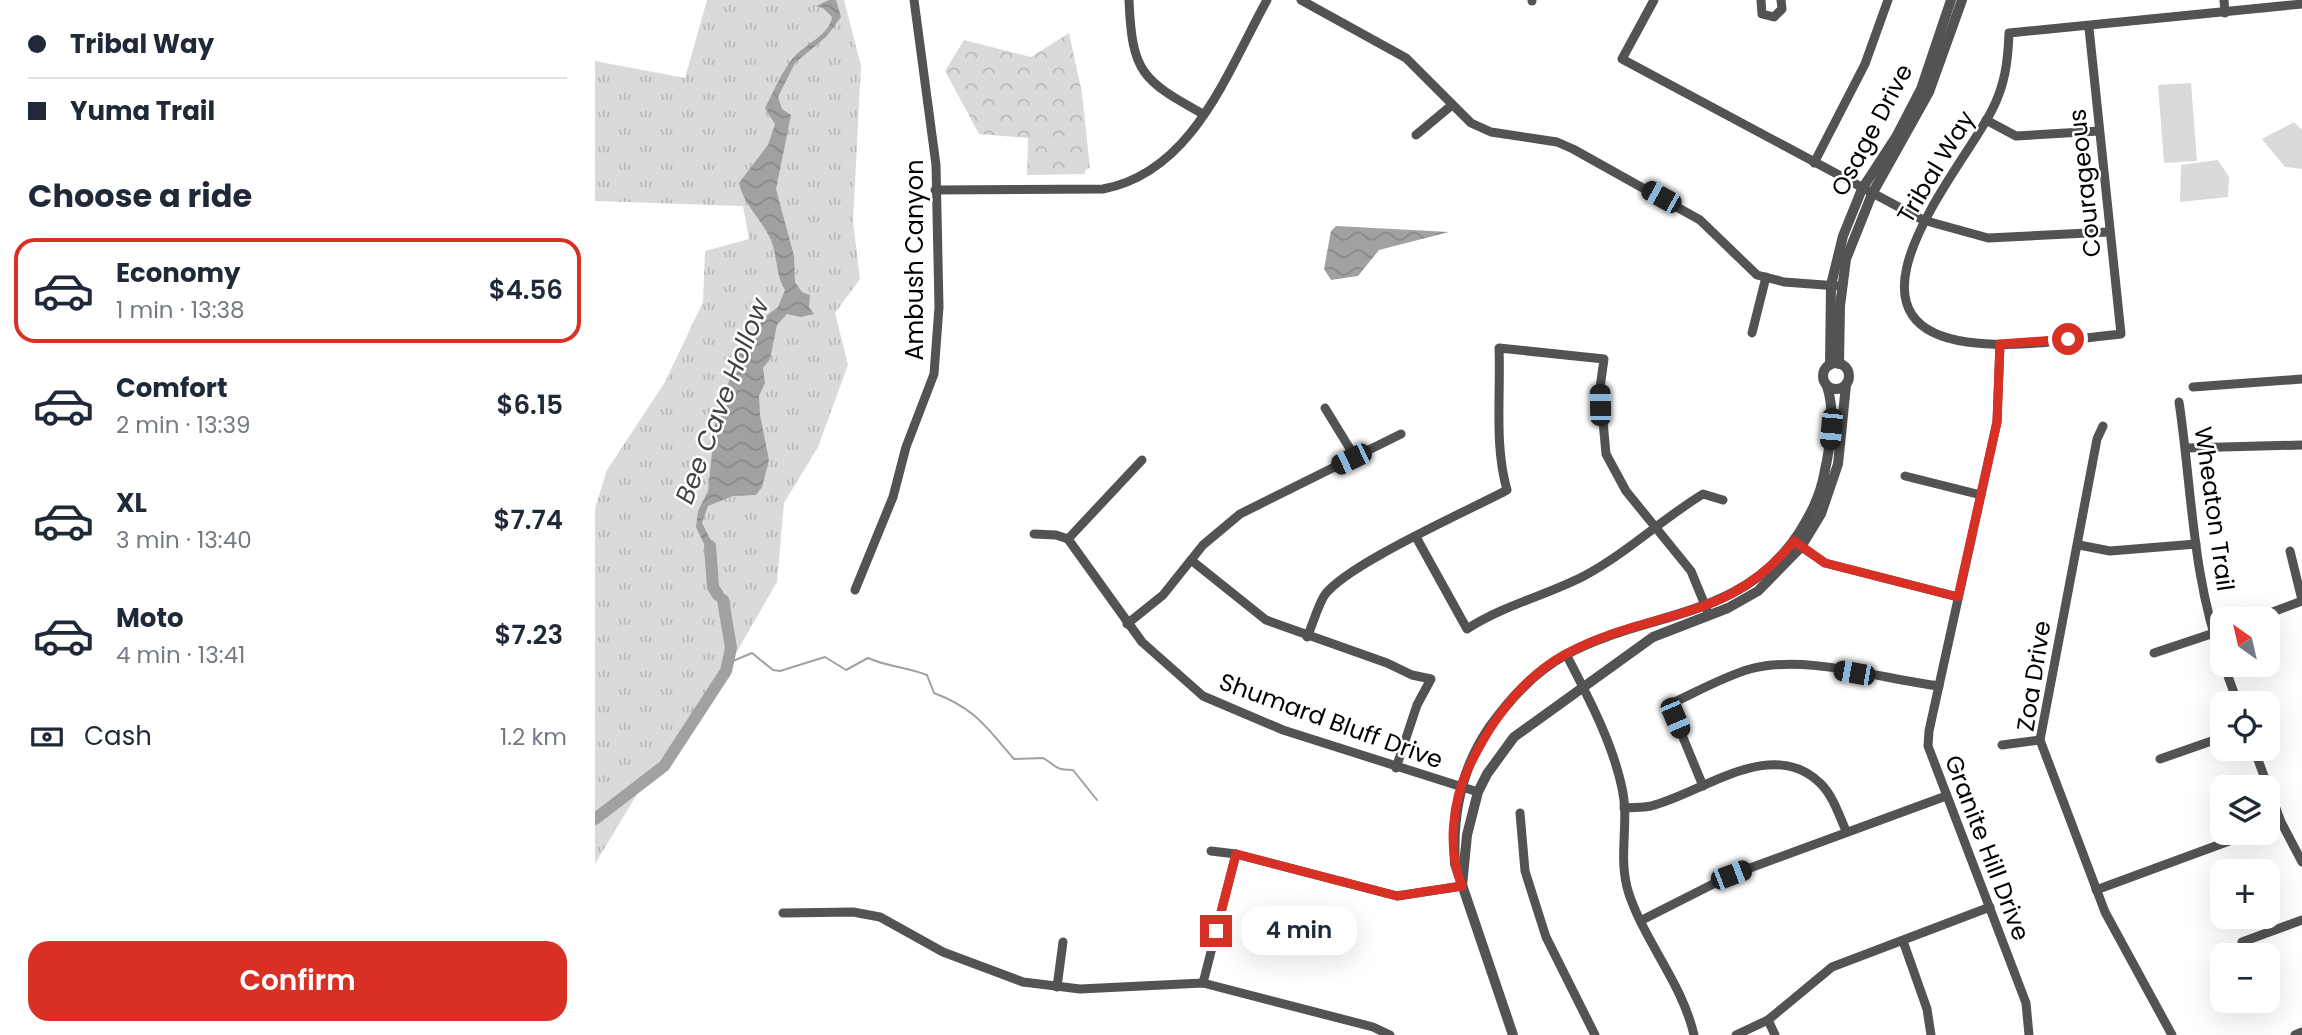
<!DOCTYPE html>
<html lang="en">
<head>
<meta charset="utf-8">
<style>
  body { margin:0; font-family:Poppins,sans-serif; background:#f2f2f3; color:#1f2937; height:100vh; display:flex; flex-direction:column; font-size:26px; white-space:nowrap }
  * { box-sizing:border-box; margin:0 }
  p { font-size:23px; color:#747a83 }
  .icon { flex:none; width:38px; height:38px; fill:none; stroke:currentColor; stroke-width:2; stroke-linecap:round; stroke-linejoin:round }
  .map { position:relative; flex:1; overflow:hidden }
  .side { display:flex; flex-direction:column; background:#fff; width:595px }
  .side>* { flex:none }
  .hud { display:grid; align-content:center; height:154px; padding:0 28px; background:#fff }
  .needle { width:46px; rotate:326deg }
  .fabs { position:absolute; left:1615px; top:607px; display:grid; gap:14px }
  .fabs a { display:grid; place-items:center; width:70px; height:70px; border-radius:14px; background:#fff; box-shadow:0 7px 28px #0002; font-size:35px }
  .end { position:absolute; width:32px; height:32px; margin:-16px; border:9px solid #d93025; background:#fff; box-shadow:0 0 0 4px #fff }
  .from { border-radius:50% }
  .bubble { position:absolute; height:49px; border-radius:21px; background:#fff; box-shadow:0 7px 28px #0002; font-size:23px; font-weight:600; line-height:49px; text-align:center }
  .car { position:absolute; width:21px; height:42px; margin:-21px -10px; border-radius:9px; box-shadow:0 0 5px 2px #0007; background:linear-gradient(#222 24%,#8ab4d8 0 40%,#222 0 76%,#8ab4d8 0 86%,#222 0) }
  .hud b { display:flex; align-items:center; gap:24px; height:66px; font-size:26px }
  .hud b+b { border-top:2px solid #e0e1e3 }
  .hud i { width:18px; height:18px; background:#1f2937 }
  ul { padding:0; list-style:none }
  li { display:flex; align-items:center; gap:21px; height:105px; margin:0 14px 10px; padding:0 14px; border:4px solid transparent; border-radius:21px }
  li div { flex:1 }
  li b { display:block; font-size:26px }
  li em { font-style:normal; font-weight:600 }
  li.active { border-color:#d93025 }
  li>.icon { width:63px; height:63px; stroke-width:1.5 }
  h2 { padding:0 28px; font-size:32px; line-height:84px }
  .pay { display:flex; align-items:center; gap:18px; height:77px; padding:0 28px; font-size:26px }
  .pay p { margin-inline-start:auto }
  .button { display:flex; gap:14px; margin-top:auto; padding:14px 28px }
  .button a { flex:1; height:80px; border-radius:21px; background:#d93025; color:#fff; font-size:28px; font-weight:600; line-height:80px; text-align:center }
  main { display:flex; flex:1; min-height:0 }
  .map>svg:first-child { display:block }
  .grass { fill:url(#grass-tufts) }
  .forest { fill:url(#forest-crowns) }
  .green { fill:#dadada }
  .water { fill:url(#water-waves) }
  .lines { fill:none; stroke-linecap:round; stroke-linejoin:round }
  .stream { stroke:#a1a1a1; stroke-width:2 }
  .river { stroke:#a1a1a1; stroke-width:12 }
  .minor { stroke:#535353; stroke-width:9 }
  .tertiary { stroke:#535353; stroke-width:10 }
  .route { stroke:#d93025; stroke-width:9 }
  .labels { text-anchor:middle; stroke-width:5; stroke-linejoin:round; paint-order:stroke }
  .street-label { font-size:24px; fill:#000; stroke:#fff }
  .water-label { font-size:26px; font-style:italic; fill:#424242; stroke:#fff }
</style>
</head>
<body>
<main>
<section class="side">
<div class="hud">
<b><i class="from"></i>Tribal Way</b>
<b><i></i>Yuma Trail</b>
</div>
<h2>Choose a ride</h2>
<ul>
<li class="active"><svg class="icon" aria-label="car" viewBox="0 0 24 24"><path d="M5 17H2v-5l4-1 3-4h7l3 4 3 1v5h-3M9 17h6M6 11h13"/><circle cx="7" cy="17" r="2"/><circle cx="17" cy="17" r="2"/></svg><div><b>Economy</b><p>1 min · 13:38</p></div><em>$4.56</em></li>
<li><svg class="icon" aria-label="car" viewBox="0 0 24 24"><path d="M5 17H2v-5l4-1 3-4h7l3 4 3 1v5h-3M9 17h6M6 11h13"/><circle cx="7" cy="17" r="2"/><circle cx="17" cy="17" r="2"/></svg><div><b>Comfort</b><p>2 min · 13:39</p></div><em>$6.15</em></li>
<li><svg class="icon" aria-label="car" viewBox="0 0 24 24"><path d="M5 17H2v-5l4-1 3-4h7l3 4 3 1v5h-3M9 17h6M6 11h13"/><circle cx="7" cy="17" r="2"/><circle cx="17" cy="17" r="2"/></svg><div><b>XL</b><p>3 min · 13:40</p></div><em>$7.74</em></li>
<li><svg class="icon" aria-label="car" viewBox="0 0 24 24"><path d="M5 17H2v-5l4-1 3-4h7l3 4 3 1v5h-3M9 17h6M6 11h13"/><circle cx="7" cy="17" r="2"/><circle cx="17" cy="17" r="2"/></svg><div><b>Moto</b><p>4 min · 13:41</p></div><em>$7.23</em></li>
</ul>
<div class="pay"><svg class="icon" aria-label="cash" viewBox="0 0 24 24"><path d="M3 7h18v10H3z"/><circle cx="12" cy="12" r="2"/></svg>Cash<p>1.2 km</p></div>
<div class="button"><a>Confirm</a></div>
</section>
<div class="map">
<svg width="1707" height="1035" viewBox="0 0 1707 1035">
  <defs>
    <pattern id="grass-tufts" width="24" height="20" patternUnits="userSpaceOnUse" patternTransform="scale(1.75)"><rect width="24" height="20" fill="#dadada"/><path d="M3 7l-1-3M5 7V3M7 7l1-3M15 17l-1-3M17 17v-4M19 17l1-3" fill="none" stroke="#b9b9b9"/></pattern>
    <pattern id="forest-crowns" width="20" height="18" patternUnits="userSpaceOnUse" patternTransform="scale(1.75)"><rect width="20" height="18" fill="#dadada"/><path d="M2 6a3 3 0 1 1 6 0M12 15a3 3 0 1 1 6 0" fill="none" stroke="#b9b9b9"/></pattern>
    <pattern id="water-waves" width="16" height="10" patternUnits="userSpaceOnUse" patternTransform="scale(1.75)"><rect width="16" height="10" fill="#a1a1a1"/><path d="M0 5q4-4 8 0t8 0" fill="none" stroke="#898989"/></pattern>
  </defs>
  <rect width="100%" height="100%" fill="#fff"/>
  <path class="grass" d="M112 0H249L266 66 258 221 265 279 240 313 253 365 223 447 189 503 182 582 141 653 47 786 0 864V508L12 470 70 382 108 302 110 251 154 239 148 206 0 201V61L90 78Z"/>
  <path class="forest" d="M474 33 487 93 495 168 490 170V174L432 175 433 138 384 134 350 71 369 40 436 57Z"/>
  <g class="green">
    <path d="M1596 83 1602 161 1569 163 1563 85Z"/>
    <path d="M1699 122 1707 130V169L1690 167 1667 139Z"/>
    <path d="M1623 160 1634 177 1633 197 1585 202 1586 165Z"/>
  </g>
  <g class="water">
    <path d="M234 0H241L246 17 232 36 200 63 183 97 187 109 196 115 181 189 199 256 200 282 207 292 215 295 214 307 219 314 206 317 192 314 182 325 175 359 168 368 170 383 164 396 165 415 174 460 167 487 161 495 138 496 113 506 107 523 120 548 117 561 101 527 103 511 113 491 120 424 143 354 170 317 183 307 190 290C180 275 183 253 174 236 165 218 148 203 144 183L173 145 180 124 170 108C179 91 187 70 200 56 211 44 235 34 237 17L228 8 221 6Z"/>
    <path d="M741 226 854 232 784 250 763 276 736 280 729 269 736 231Z"/>
  </g>
  <g class="lines">
    <path class="stream" d="M133 663 157 653 178 670 185 671 230 657 251 670 273 658C293 667 312 667 332 675L339 693C381 709 391 727 419 759L448 758C464 767 457 769 478 770L502 800"/>
    <g class="river">
      <path d="M115 546 118 587 123 595"/>
      <path d="M0 819 69 766 131 671 136 648 128 600"/>
    </g>
    <g class="minor">
      <path d="M534 0C537 73 547 80 608 114"/>
      <path d="M706 0 811 58 876 123 896 132 962 142 978 149 1105 220 1162 275 1189 282 1243 286"/>
      <path d="M1059 0 1027 59 1328 220 1393 238 1513 232"/>
      <path d="M1166 0 1167 14 1179 17 1187 9 1186 0"/>
      <path d="M1629 0 1630 13"/>
      <path d="M937 1V0"/>
      <path d="M1494 28 1526 334C1476 339 1422 349 1372 342 1231 322 1368 168 1397 110 1410 85 1413 61 1414 33L1707 4"/>
      <path d="M1391 120 1421 136 1504 131"/>
      <path d="M821 135 857 105"/>
      <path d="M1219 163 1270 64 1293 0"/>
      <path d="M340 190 508 189C598 172 632 72 672 0"/>
      <path d="M1157 333 1171 277"/>
      <path d="M1405 344 1402 422 1334 731 1333 746 1431 1003 1434 1035"/>
      <path d="M1598 387 1707 379"/>
      <path d="M1584 402C1597 488 1597 579 1628 661"/>
      <path d="M730 408 760 457"/>
      <path d="M1508 426 1502 439 1445 740 1510 912 1577 1035"/>
      <path d="M1591 448 1707 445"/>
      <path d="M1310 476 1386 495"/>
      <path d="M439 534 461 535 473 539 547 642 608 696 688 730 883 792"/>
      <path d="M821 537 872 629C909 605 950 596 989 576 1032 553 1067 519 1108 494L1128 500"/>
      <path d="M473 539 547 460"/>
      <path d="M1201 543 1230 563 1363 597"/>
      <path d="M1484 545 1515 551 1601 544"/>
      <path d="M1695 551 1707 600"/>
      <path d="M596 560 671 620 792 663 817 675 836 679 822 705 801 768"/>
      <path d="M260 590 298 497 311 447 339 374 344 307 341 165 319 0"/>
      <path d="M1656 620 1707 601"/>
      <path d="M532 624 568 595 608 545 645 514 806 434"/>
      <path d="M712 637C718 624 722 608 729 596 750 565 873 511 912 490 899 444 906 395 904 348L1009 359 1005 388 1011 454 1031 491 1096 571 1112 610"/>
      <path d="M1559 653 1628 630"/>
      <path d="M971 654C993 697 1017 741 1027 788 1035 823 1022 858 1034 894 1051 944 1087 983 1099 1035"/>
      <path d="M1629 665 1643 704"/>
      <path d="M1407 745 1445 740"/>
      <path d="M1659 749 1686 822 1707 862"/>
      <path d="M1565 759 1628 737"/>
      <path d="M1108 786 1080 718 1071 706C1098 694 1127 677 1155 669 1211 654 1287 679 1344 686"/>
      <path d="M1029 808C1038 807 1047 808 1056 806 1108 793 1177 735 1226 784 1238 796 1244 815 1251 831"/>
      <path d="M925 813 930 871 951 937 1000 1035"/>
      <path d="M1673 827 1686 822"/>
      <path d="M616 851 641 854 802 896 867 886"/>
      <path d="M1501 890 1656 833"/>
      <path d="M188 913 258 912 285 917 348 952 428 982 485 989 608 983 778 1027 795 1035"/>
      <path d="M1047 920 1136 875 1351 796"/>
      <path d="M1308 941 1332 1009 1336 1035"/>
      <path d="M1647 942 1707 920"/>
      <path d="M608 983 641 854"/>
      <path d="M462 987 468 942"/>
      <path d="M1173 1020 1180 1035"/>
      <path d="M1141 1035 1173 1020 1237 967 1395 907"/>
      <path d="M1700 1035 1707 1032"/>
    </g>
    <g class="tertiary">
      <circle cx="1241" cy="376" r="13"/>
      <path d="M1244 364 1245 306 1251 259 1277 194 1334 92 1367 0"/>
      <path d="M1235 365 1236 285 1248 236 1267 189 1301 137 1326 89 1356 0"/>
      <path d="M867 886 872 835 883 792 892 774 919 737 1058 637 1133 608 1163 591 1206 547 1226 514 1243 464 1251 385"/>
      <path d="M918 1035 860 864C857 815 866 769 894 728 915 699 938 673 970 655 1052 610 1146 621 1204 533 1215 515 1225 497 1229 475 1235 447 1241 414 1232 386"/>
    </g>
  </g>
  <g class="lines">
    <path class="route" d="M621 931 641 854 802 896 867 886C852 850 857 801 874 767 896 721 925 680 969 655 1054 608 1131 626 1199 541L1230 563 1363 597 1402 422 1405 344 1473 339"/>
  </g>
  <g class="labels">
    <g class="street-label">
      <text transform="translate(1277 130) rotate(-62)" y="8">Osage Drive</text>
      <text transform="translate(1341 167) rotate(-59)" y="8">Tribal Way</text>
      <text transform="translate(1490 183) rotate(-96)" y="8">Courageous</text>
      <text transform="translate(320 260) rotate(-90)" y="8">Ambush Canyon</text>
      <text transform="translate(1619 509) rotate(82)" y="8">Wheaton Trail</text>
      <text transform="translate(1439 676) rotate(-81)" y="8">Zoa Drive</text>
      <text transform="translate(736 721) rotate(20)" y="8">Shumard Bluff Drive</text>
      <text transform="translate(1392 848) rotate(69)" y="8">Granite Hill Drive</text>
    </g>
    <g class="water-label">
      <text transform="translate(127 401) rotate(-69)" y="9">Bee Cave Hollow</text>
    </g>
  </g>
</svg>
<div class="fabs">
<a><svg class="needle" viewBox="-14 -14 28 28"><path d="M0-13l5 13h-10z" fill="#e53935"/><path d="M0 13l5-13h-10z" fill="#747a83"/></svg></a>
<a><svg class="icon" aria-label="locate" viewBox="0 0 24 24"><circle cx="12" cy="12" r="6"/><path d="M12 2v4M12 18v4M2 12h4M18 12h4"/></svg></a>
<a><svg class="icon" aria-label="layers" viewBox="0 0 24 24"><path d="M12 4l9 5-9 5-9-5zM3 14l9 5 9-5"/></svg></a>
<a>+</a>
<a>−</a>
</div>
<i class="end from" style="left:1473px;top:339px"></i>
<i class="end" style="left:621px;top:931px"></i>
<div class="bubble" style="left:646px;top:906px;width:116px">4 min</div>
<i class="car" style="left:1066px;top:197px;rotate:299deg"></i>
<i class="car" style="left:1005px;top:405px;rotate:359deg"></i>
<i class="car" style="left:1236px;top:429px;rotate:185deg"></i>
<i class="car" style="left:756px;top:459px;rotate:244deg"></i>
<i class="car" style="left:1259px;top:673px;rotate:280deg"></i>
<i class="car" style="left:1080px;top:718px;rotate:157deg"></i>
<i class="car" style="left:1136px;top:875px;rotate:69deg"></i>
</div>
</main>
</body>
</html>
